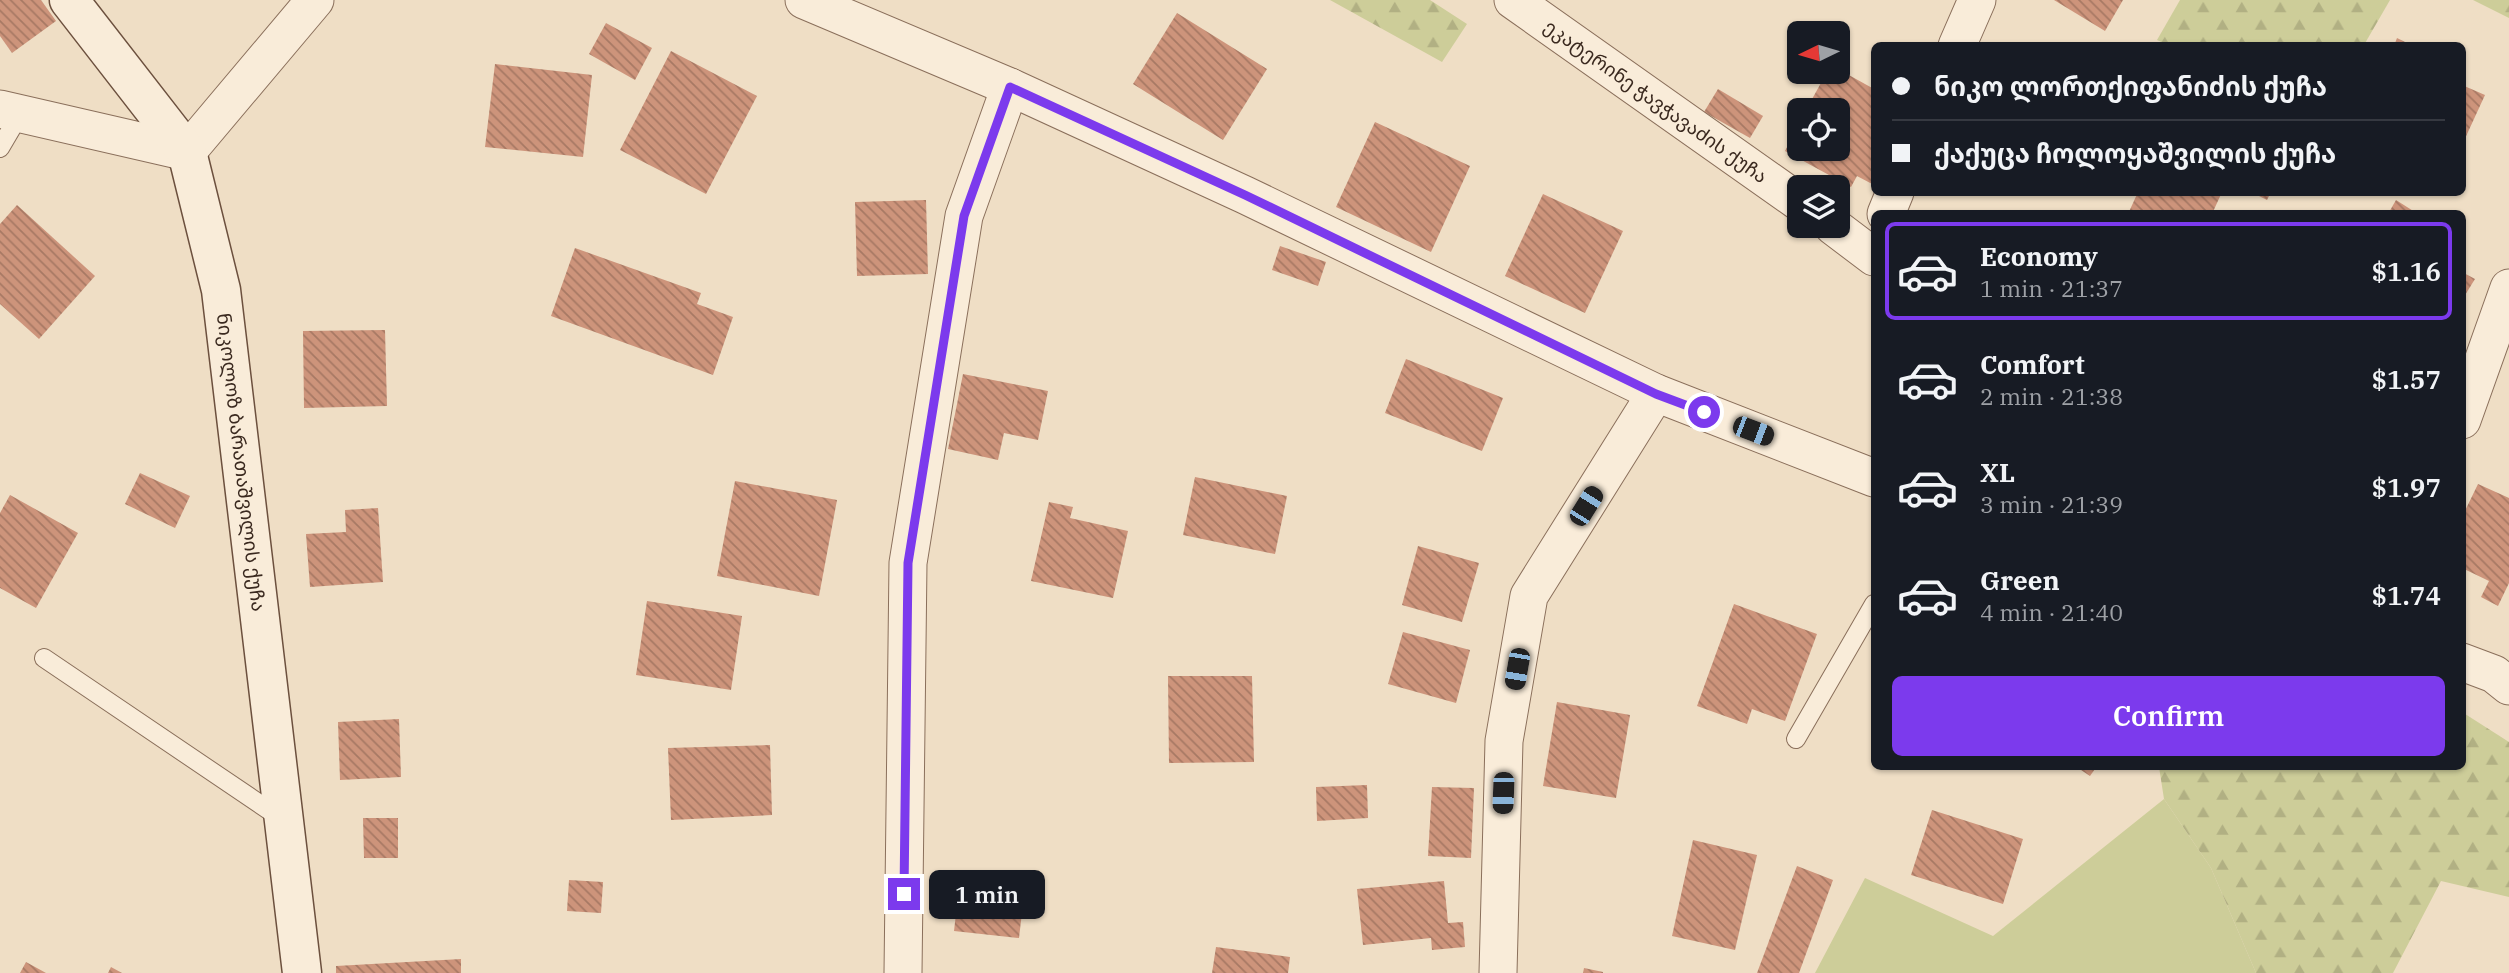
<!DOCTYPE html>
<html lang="en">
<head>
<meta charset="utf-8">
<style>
  body { margin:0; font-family:"IBM Plex Serif","Noto Sans Georgian",serif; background:#20242c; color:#f1f3f6; height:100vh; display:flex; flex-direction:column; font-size:26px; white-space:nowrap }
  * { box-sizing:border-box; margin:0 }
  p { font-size:23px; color:#9ea1a6 }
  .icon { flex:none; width:38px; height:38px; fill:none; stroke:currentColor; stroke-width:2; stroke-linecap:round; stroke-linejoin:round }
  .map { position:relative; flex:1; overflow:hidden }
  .details { position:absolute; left:1871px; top:210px; width:595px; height:560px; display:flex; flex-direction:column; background:#171b24; border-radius:10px; box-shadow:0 2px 5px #0004 }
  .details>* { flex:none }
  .guide { position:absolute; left:1871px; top:42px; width:595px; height:154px; border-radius:10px; box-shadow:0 2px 5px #0004; display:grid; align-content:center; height:154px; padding:0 21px; background:#171b24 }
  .needle { width:46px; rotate:265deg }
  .tools { position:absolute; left:1787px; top:21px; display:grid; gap:14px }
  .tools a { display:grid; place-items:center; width:63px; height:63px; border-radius:10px; background:#171b24; box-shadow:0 2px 5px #0004; font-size:35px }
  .end { position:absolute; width:32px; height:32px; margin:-16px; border:9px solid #7c3aed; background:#fff; box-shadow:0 0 0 4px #fff }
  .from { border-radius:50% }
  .bubble { position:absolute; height:49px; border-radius:10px; background:#171b24; box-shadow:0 2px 5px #0004; font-size:23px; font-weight:600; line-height:49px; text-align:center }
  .car { position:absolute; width:21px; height:42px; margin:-21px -10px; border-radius:9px; box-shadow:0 0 5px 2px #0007; background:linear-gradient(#222 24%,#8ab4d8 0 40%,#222 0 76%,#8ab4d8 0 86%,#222 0) }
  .guide b { display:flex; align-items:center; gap:24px; height:66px; font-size:26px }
  .guide b+b { border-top:2px solid #363941 }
  .guide i { width:18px; height:18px; background:#f1f3f6 }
  ul { padding:12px 0 0; list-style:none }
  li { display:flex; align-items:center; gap:21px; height:98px; margin:0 14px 10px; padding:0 7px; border:4px solid transparent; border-radius:10px }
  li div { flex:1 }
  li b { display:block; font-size:26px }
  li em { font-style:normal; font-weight:600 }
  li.current { border-color:#7c3aed }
  li>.icon { width:63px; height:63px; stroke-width:1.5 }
  .button { display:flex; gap:14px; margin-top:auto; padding:14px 21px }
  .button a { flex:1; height:80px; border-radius:10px; background:#7c3aed; color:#fff; font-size:28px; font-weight:600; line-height:80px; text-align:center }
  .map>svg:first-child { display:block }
  .grass { fill:#cdcd99 }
  .forest { fill:url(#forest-firs) }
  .building { fill:url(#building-back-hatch) }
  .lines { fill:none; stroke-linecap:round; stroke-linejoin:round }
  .lane-casing { stroke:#8a6f5b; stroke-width:20 }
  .street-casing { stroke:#8a6f5b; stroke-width:39 }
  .secondary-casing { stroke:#6c503e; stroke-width:41 }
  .lane { stroke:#f9ecd9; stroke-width:18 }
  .street { stroke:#f9ecd9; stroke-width:37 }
  .secondary { stroke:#f9ecd9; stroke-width:38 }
  .route { stroke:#7c3aed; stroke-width:9 }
  .labels { text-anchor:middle; stroke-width:7; stroke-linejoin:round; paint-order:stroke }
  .street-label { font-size:19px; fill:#3a291f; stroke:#f6e9d5 }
</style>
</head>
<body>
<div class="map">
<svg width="2509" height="973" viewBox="0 0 2509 973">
  <defs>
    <pattern id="forest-firs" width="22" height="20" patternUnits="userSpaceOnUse" patternTransform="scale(1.75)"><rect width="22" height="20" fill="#cdcd99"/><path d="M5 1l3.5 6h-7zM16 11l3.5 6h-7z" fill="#b1b083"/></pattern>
    <pattern id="building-back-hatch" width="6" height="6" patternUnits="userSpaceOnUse" patternTransform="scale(1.75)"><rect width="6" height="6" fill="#cd947b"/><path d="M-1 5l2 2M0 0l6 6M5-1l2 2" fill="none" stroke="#a77964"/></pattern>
  </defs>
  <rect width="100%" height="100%" fill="#efdec5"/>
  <path class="grass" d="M2164 799 2211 868 2256 973H1815L1865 878 1993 936Z"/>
  <g class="forest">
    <path d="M1330 0H1430L1467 24 1442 62Z"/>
    <path d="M2180 0H2390L2364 45H2168L2157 40Z"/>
    <path d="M2473 0H2509V18Z"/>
    <path d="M2462 712 2509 742V897L2441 881 2393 973H2256L2211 868 2164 799 2159 767 2462 766Z"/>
  </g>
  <g class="building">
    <path d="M0 0H41L56 21 12 53 0 36Z"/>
    <path d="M2054 0H2123L2105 31Z"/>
    <path d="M1177 13 1267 69 1223 140 1133 84Z"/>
    <path d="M606 23 652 48 635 80 589 54Z"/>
    <path d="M2397 38 2413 46H2394Z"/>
    <path d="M671 51 757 96 706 194 620 150Z"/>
    <path d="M495 64 592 75 583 157 485 147Z"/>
    <path d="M1838 69 1874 89V185L1857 176 1851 187 1785 151 1799 124V149H1838V110H1806L1827 72H1838Z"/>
    <path d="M2462 85 2485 95 2462 145Z"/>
    <path d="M1718 89 1763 116 1750 138 1704 112Z"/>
    <path d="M1375 122 1470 166 1431 252 1336 207Z"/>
    <path d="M2138 192H2222L2212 214H2128Z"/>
    <path d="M2251 192H2271L2267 200Z"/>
    <path d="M1543 194 1623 231 1585 313 1505 276Z"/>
    <path d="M926 200 928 274 857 276 855 202Z"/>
    <path d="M2396 200 2418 214H2388Z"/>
    <path d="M17 205 95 276 39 339 0 304V224Z"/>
    <path d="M1280 246 1326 262 1318 286 1272 270Z"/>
    <path d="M575 248 701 293 697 304 733 317 713 375 551 316Z"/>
    <path d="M2462 272 2475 279 2462 300Z"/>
    <path d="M385 330 387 406 304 408 303 331Z"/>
    <path d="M1406 359 1503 398 1482 451 1385 413Z"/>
    <path d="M963 374 1048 391 1038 440 1004 433 998 460 948 449Z"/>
    <path d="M140 473 190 496 175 528 125 504Z"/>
    <path d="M1195 477 1287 496 1275 554 1183 535Z"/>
    <path d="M735 481 837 500 819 596 717 576Z"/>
    <path d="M2478 484 2509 498V583L2498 606 2481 597 2489 581 2462 568V517Z"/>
    <path d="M10 495 78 533 36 608 0 588V513Z"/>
    <path d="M1049 502 1073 507 1070 518 1128 531 1113 598 1031 581Z"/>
    <path d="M378 508 383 582 310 587 306 534 346 532 345 510Z"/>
    <path d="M1418 546 1479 563 1462 622 1402 605Z"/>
    <path d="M647 601 742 616 731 690 636 675Z"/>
    <path d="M1734 604 1817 634 1785 721 1752 709 1747 724 1697 706Z"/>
    <path d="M1403 632 1470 650 1456 703 1388 684Z"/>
    <path d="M1168 676H1252L1254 762 1169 763Z"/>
    <path d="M1557 702 1630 715 1616 798 1543 786Z"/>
    <path d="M399 719 401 777 340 780 338 722Z"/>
    <path d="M770 745 772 815 671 820 668 748Z"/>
    <path d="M2075 766H2097L2090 776Z"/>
    <path d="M1367 785 1368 818 1317 821 1316 787Z"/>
    <path d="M1432 787 1474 788 1471 858 1428 856Z"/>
    <path d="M1932 810 2023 839 2003 904 1911 875Z"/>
    <path d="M363 818H398V858H364Z"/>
    <path d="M1693 840 1757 855 1735 950 1672 936Z"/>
    <path d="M1797 866 1833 880 1799 973H1757Z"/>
    <path d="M961 871 1026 878 1019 938 954 931Z"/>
    <path d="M569 880 603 882 601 913 567 911Z"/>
    <path d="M1444 881 1448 923 1463 922 1465 947 1432 950 1431 938 1363 945 1357 889Z"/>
    <path d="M1216 947 1290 957 1288 973H1212Z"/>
    <path d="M461 959V973H336V966Z"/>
    <path d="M26 962 46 973H20Z"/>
    <path d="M111 967 122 973H108Z"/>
    <path d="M1584 968 1603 972V973H1583Z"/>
  </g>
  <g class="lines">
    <g class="lane-casing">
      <g id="lane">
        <path d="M0 148 20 114"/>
        <path d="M44 658 282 819"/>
        <path d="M1796 739 1874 604"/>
      </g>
    </g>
    <g class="street-casing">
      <g id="street">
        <path d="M804 0 1010 87 1245 195 1656 393 1874 478"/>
        <path id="s1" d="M1513 0 1799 202"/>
        <path d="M1957 46 1977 0"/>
        <path d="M0 109 187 152 315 0"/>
        <path d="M1886 214 1895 192"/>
        <path d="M1833 226 1874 257"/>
        <path d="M2462 420 2509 288"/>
        <path d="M2462 662 2494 674 2509 686"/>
        <path d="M903 973 908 563 964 216 1010 87"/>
        <path d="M1498 973 1504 741 1529 596 1656 393"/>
      </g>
    </g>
    <g class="secondary-casing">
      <g id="secondary">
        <path id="s2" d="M69 0 187 152 221 290 302 973"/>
      </g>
    </g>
    <use href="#lane" class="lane"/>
    <use href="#street" class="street"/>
    <use href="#secondary" class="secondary"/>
  </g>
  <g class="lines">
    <path class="route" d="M904 894 908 563 964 216 1010 87 1245 195 1656 394 1704 412"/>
  </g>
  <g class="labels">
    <g class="street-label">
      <text dy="7" stroke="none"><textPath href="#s1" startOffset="175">ეკატერინე ჭავჭავაძის ქუჩა</textPath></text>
      <text dy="7" stroke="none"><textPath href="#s2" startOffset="508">ნიკოლოზ ბარათაშვილის ქუჩა</textPath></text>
    </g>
  </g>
</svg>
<div class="tools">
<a><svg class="needle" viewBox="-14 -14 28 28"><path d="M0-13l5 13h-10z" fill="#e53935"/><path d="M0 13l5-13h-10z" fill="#9ea1a6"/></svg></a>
<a><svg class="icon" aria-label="locate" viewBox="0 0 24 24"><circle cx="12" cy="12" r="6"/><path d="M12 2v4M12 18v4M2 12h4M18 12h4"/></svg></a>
<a><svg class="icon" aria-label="layers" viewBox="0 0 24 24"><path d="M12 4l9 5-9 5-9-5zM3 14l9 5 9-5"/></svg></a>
</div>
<i class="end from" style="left:1704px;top:412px"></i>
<i class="end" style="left:904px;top:894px"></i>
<div class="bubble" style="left:929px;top:870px;width:116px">1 min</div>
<i class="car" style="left:1753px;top:431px;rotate:111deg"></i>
<i class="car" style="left:1586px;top:506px;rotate:32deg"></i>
<i class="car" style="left:1517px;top:669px;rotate:190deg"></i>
<i class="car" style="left:1503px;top:793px;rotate:182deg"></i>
<div class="guide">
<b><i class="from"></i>ნიკო ლორთქიფანიძის ქუჩა</b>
<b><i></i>ქაქუცა ჩოლოყაშვილის ქუჩა</b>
</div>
<section class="details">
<ul>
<li class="current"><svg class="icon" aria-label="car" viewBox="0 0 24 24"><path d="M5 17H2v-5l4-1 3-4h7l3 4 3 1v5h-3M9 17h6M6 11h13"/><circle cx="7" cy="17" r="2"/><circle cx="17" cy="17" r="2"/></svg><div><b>Economy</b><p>1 min · 21:37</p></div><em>$1.16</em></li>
<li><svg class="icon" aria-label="car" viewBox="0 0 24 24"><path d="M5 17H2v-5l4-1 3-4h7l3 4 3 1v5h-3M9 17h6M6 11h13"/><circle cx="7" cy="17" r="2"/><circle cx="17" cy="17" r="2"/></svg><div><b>Comfort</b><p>2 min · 21:38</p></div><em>$1.57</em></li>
<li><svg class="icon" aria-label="car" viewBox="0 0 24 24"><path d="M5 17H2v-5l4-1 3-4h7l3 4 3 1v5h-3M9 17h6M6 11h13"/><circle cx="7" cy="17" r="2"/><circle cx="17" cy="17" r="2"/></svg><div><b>XL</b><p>3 min · 21:39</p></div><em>$1.97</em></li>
<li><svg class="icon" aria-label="car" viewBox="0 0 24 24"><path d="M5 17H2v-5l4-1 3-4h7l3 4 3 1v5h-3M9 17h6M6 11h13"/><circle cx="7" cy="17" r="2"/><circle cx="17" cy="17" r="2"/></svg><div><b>Green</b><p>4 min · 21:40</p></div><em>$1.74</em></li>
</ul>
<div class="button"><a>Confirm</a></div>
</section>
</div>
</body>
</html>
